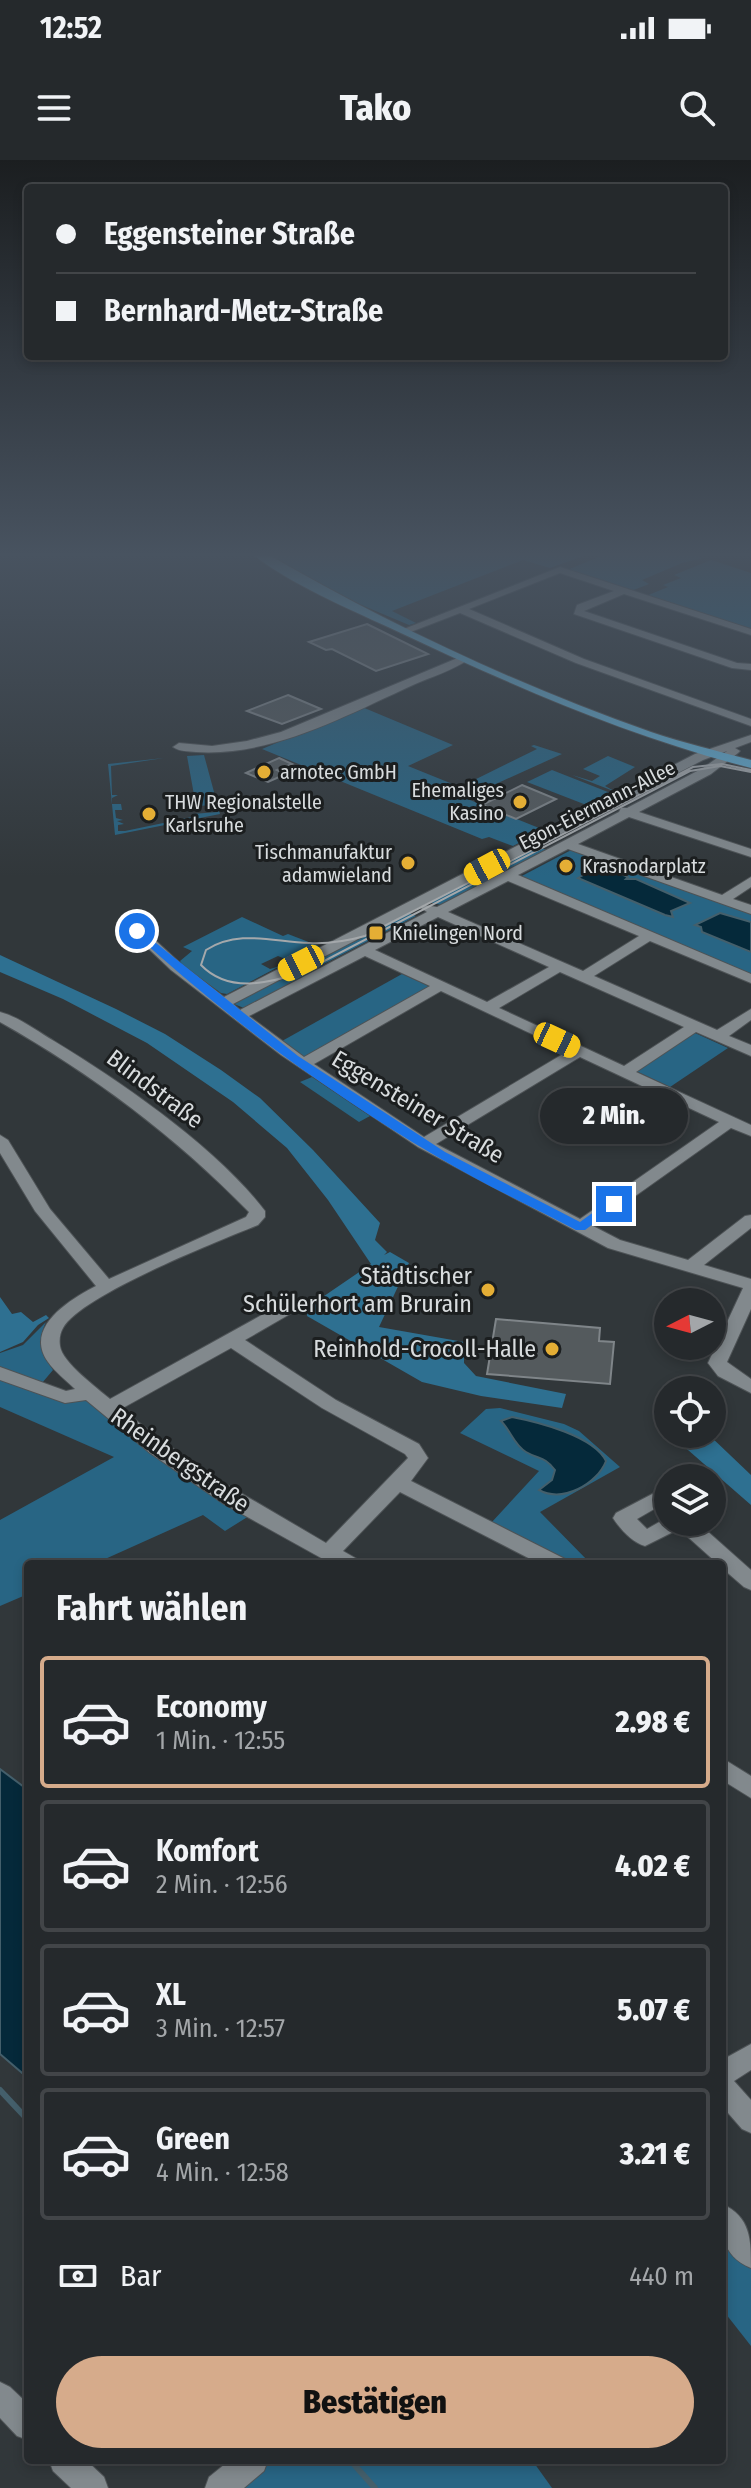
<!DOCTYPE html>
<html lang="de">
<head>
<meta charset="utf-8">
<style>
  body { margin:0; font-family:"Fira Sans Condensed",sans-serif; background:#2d3134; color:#f1f3f6; height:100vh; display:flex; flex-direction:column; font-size:30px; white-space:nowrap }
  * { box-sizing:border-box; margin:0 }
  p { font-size:26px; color:#a3a6a9 }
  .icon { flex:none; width:44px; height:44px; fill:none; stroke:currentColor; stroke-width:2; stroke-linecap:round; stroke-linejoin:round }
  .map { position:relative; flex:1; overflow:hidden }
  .sheet { position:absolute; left:24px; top:1400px; width:702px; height:904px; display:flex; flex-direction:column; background:#25292c; border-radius:8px; box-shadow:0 4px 12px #0003,0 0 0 2px #424548 }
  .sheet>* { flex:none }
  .guide { position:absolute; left:24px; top:24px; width:704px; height:176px; border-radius:8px; box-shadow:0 4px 12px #0003,0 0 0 2px #424548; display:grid; align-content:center; height:176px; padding:0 32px; background:#25292c }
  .needle { width:52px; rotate:264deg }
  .controls { position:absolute; left:654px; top:1128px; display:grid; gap:16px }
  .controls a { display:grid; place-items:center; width:72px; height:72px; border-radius:50%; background:#25292c; box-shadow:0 4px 12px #0003,0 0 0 2px #424548; font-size:40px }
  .end { position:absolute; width:36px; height:36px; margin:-18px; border:10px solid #1a73e8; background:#fff; box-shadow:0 0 0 4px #fff }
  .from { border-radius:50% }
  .bubble { position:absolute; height:56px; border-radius:28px; background:#25292c; box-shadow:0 4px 12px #0003,0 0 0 2px #424548; font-size:26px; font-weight:800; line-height:56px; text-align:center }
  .car { position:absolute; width:24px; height:48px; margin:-24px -12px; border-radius:10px; box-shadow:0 0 6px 2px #0007; background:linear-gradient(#f5c518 24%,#345 0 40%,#f5c518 0 76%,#345 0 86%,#f5c518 0) }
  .guide b { display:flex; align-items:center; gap:28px; height:76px; font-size:30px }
  .guide b+b { border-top:2px solid #424548 }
  .guide i { width:20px; height:20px; background:#f1f3f6 }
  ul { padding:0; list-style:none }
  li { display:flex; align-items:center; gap:24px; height:132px; margin:0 16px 12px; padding:0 16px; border:4px solid #424548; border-radius:8px }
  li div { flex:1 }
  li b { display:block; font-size:30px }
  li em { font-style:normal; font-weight:800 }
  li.current { border-color:#d6ab8b }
  li>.icon { width:72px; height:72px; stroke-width:1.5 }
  h2 { padding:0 32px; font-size:36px; line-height:96px }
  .pay { display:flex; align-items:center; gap:20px; height:88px; padding:0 32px; font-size:30px }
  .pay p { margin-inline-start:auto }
  .action { display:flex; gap:16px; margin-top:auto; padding:16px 32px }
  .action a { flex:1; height:92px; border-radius:48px; background:#d6ab8b; color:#111; font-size:32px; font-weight:800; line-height:92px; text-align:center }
  .status { display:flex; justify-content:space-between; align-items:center; height:56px; padding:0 40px; background:#25292c; direction:ltr }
  .status svg { height:22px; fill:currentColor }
  header { display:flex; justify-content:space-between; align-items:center; height:104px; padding:0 32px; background:#25292c; font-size:36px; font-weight:800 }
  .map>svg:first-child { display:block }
  .green { fill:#286584 }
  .forest { fill:#2e7091 }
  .water { fill:#05293a; stroke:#445f6b; stroke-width:2 }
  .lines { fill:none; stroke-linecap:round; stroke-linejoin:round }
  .stream { stroke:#445f6b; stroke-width:6 }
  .building { fill:#545a5d; stroke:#7f8589; stroke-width:2 }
  .minor-casing { stroke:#4e5356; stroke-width:2 }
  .major-casing { stroke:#4e5356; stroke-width:2 }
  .minor { fill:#82898d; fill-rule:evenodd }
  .major { fill:#63acd0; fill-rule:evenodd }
  .tram { stroke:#a4a8ab; stroke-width:2 }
  .route { fill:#1a73e8 }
  .poi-dot { fill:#e4ae35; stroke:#1b1e1f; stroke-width:3 }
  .labels { text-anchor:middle; stroke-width:6; stroke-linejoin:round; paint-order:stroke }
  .far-poi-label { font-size:20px; fill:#d8dcde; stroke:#1b1e1f; text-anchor:start }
  .far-street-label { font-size:20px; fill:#d8dcde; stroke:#1b1e1f }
  .street-label { font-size:24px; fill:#d8dcde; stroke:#1b1e1f }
  .poi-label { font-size:24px; fill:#d8dcde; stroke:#1b1e1f; text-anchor:end }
</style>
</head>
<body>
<div class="status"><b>12:52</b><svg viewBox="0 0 49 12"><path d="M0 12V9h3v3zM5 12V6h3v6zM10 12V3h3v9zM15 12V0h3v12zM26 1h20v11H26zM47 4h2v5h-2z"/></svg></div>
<header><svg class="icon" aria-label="menu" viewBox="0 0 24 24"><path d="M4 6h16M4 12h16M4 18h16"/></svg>Tako<svg class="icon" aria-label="search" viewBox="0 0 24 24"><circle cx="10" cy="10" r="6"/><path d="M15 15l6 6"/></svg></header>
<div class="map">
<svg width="751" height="2328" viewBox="0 0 751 2328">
  <rect width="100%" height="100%" fill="#31373a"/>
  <g class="green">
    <path d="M261 391H597L550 408 523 400 392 451 416 463 409 465 328 431Z"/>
    <path d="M613 391H682L703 398 682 403 642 420 649 424 631 431 567 410Z"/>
    <path d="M711 400 751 413V469L646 436 668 427 663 425 681 418 674 415Z"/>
    <path d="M362 547 453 585 408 606 460 627 537 589 531 586 534 585 562 594 465 638 544 670 513 686 489 677 482 679 262 589Z"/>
    <path d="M204 595 220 654 115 675 108 604 164 598 111 606 112 635H118L112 638V644H121L122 650H115L116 658 123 660 117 661 124 664 118 665V671H125L192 657V654L218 652 216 645 196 646 187 596Z"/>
    <path d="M608 596 635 607 605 626 616 632 572 615 592 621 600 616 583 609Z"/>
    <path d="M552 610 613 634 589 646 527 622Z"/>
    <path d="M531 686 548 690 441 745 430 742Z"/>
    <path d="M575 688 751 752V816L518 718Z"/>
    <path d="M409 753 416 756 320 806 310 801Z"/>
    <path d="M242 757 283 776 288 774 319 786 290 801 278 796 261 804 270 809 280 806 227 834 221 833 183 806 180 801 192 791 183 787Z"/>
    <path d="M305 804 319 811 244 848 234 844Z"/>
    <path d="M402 814 431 827 304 898 282 881Z"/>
    <path d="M695 873 728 888 670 927 636 911Z"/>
    <path d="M312 917 370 956 359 962 300 922Z"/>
    <path d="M46 1162C37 1181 42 1193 53 1210L42 1223 0 1208V1193L23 1185Z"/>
    <path d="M0 1215 60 1241 88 1240 181 1315 249 1356 225 1371 203 1355 94 1404H28V1434L0 1446V1360L114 1297 0 1247Z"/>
    <path d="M500 1248 564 1264 579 1271 620 1307 540 1352 591 1404H572L491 1363 539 1311 460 1273 486 1249Z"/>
    <path d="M722 2068 751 2104V2186L722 2149Z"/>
    <path d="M266 2300H532L552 2328H233Z"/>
  </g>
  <g class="forest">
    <path d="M0 795 116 849 165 874 221 910 260 938 313 990 380 1063 375 1080 387 1092 384 1095 390 1092 409 1103 379 1167 464 1182V1203L476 1216 566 1234 562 1248 481 1236 422 1222 307 1156 308 1147 371 1104 328 1040 287 988 233 942 147 883 63 839 0 812Z"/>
    <path d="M0 1137 12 1154 21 1152 33 1162 46 1155 49 1158 38 1165 23 1182 0 1192Z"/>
    <path d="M708 1274 751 1315V1345L680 1283Z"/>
  </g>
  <g class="water">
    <path d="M601 705 628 717 626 719H636L690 743 671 751 673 757 665 755 578 718Z"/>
    <path d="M720 753 751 762V792L702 772 701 767 695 765Z"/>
    <path d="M512 1257C538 1262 594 1276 606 1301 597 1324 563 1343 539 1330L552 1320 555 1310C544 1296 540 1300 526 1292 514 1285 511 1271 501 1261Z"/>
    <path d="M0 1609 28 1630V1918L0 1894Z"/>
  </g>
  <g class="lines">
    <g class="stream">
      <path d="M0 1930 28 1960"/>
      <path d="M350 2300 375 2328"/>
    </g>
  </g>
  <g class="building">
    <path d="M367 464 428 494 376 511 332 489 326 490 309 482Z"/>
    <path d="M288 535 321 549 282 564 247 551Z"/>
    <path d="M279 598 292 604 277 610 286 614 268 622 246 613Z"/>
    <path d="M522 625 556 639 516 659 482 645Z"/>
    <path d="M496 1159 600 1168 599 1181 614 1182 610 1224 487 1214Z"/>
  </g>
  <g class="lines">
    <g class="minor-casing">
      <g id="minor">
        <path d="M736 391H751V395L738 393Z"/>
        <path d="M560 407 751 469V475L624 434 584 451 737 503 751 504V510L732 508 574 454 577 445 614 431 560 413 469 449 584 499 751 559V566L576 503 460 453 408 473 399 471Z"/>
        <path d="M460 497 469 499C454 510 431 517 413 525 347 555 272 597 196 592 188 591 180 592 173 587L179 583 212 586 247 581 281 572Z"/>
        <path d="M751 575V582L735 588 740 591 738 593 711 614 639 652 751 689V697L629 657 578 684 722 735 751 717V727L733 739 751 745V754L568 689 518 715 751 814V823L650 781 594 816 717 870 751 849V860L729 876 751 885V896L696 872 636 912 751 965V976L731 968 593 1066 620 1080 688 1100 745 1056 751 1055V1068L704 1105 751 1119V1149L727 1202 751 1219V1233L718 1216 708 1203 743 1128 608 1088 418 987 281 895 171 810 130 771 137 767 142 768 181 804 224 837 695 594ZM727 591 703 608 627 648H621L619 652 437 747 423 745 421 748 427 752 240 850 233 844 703 600ZM508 721 639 776 583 811 448 752ZM438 757 549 807 487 842 375 790ZM365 796 430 826 304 897 249 856ZM560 812 684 867 624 906 499 848ZM441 831 568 891 424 977 314 904ZM580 897 719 962 580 1059 436 984Z"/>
        <path d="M0 852C19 857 37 871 54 881 122 922 217 988 265 1051V1057L258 1065C219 1081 81 1135 63 1168 60 1173 59 1180 60 1186 62 1202 97 1228 110 1239L278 1146H290L293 1150 290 1154 245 1180 336 1240 419 1284 428 1298 411 1321 565 1399 568 1404H540L400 1332 343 1391 357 1399 360 1404H332L224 1344 150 1293 86 1240 65 1243 0 1220V1207L66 1231 75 1229C66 1220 55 1212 48 1202 23 1167 71 1139 96 1126L35 1051 0 993V975L8 980 50 1049 109 1119 246 1057 249 1052C175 976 92 914 0 862ZM231 1188 322 1248 405 1294 408 1298 326 1383 200 1309 121 1249Z"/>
        <path d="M658 1331 668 1336V1355L656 1348 637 1359 647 1369 668 1357V1362H697L751 1410V1430L744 1427 722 1408V1404H718L679 1369 645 1386C633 1383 620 1369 613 1358L616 1353Z"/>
        <path d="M722 1598 751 1616V1638L722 1620Z"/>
        <path d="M751 1884V1910L734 1921 751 1940V1973L742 1969 722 1946V1900Z"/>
        <path d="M722 2044C751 2057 751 2080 751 2108 720 2095 722 2072 722 2044Z"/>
        <path d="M0 2222 10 2227 28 2244V2280L17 2276 0 2258Z"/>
        <path d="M49 2300H86L104 2317 108 2328H71L53 2311Z"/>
        <path d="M230 2300H268L264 2311 244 2328H205L209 2317Z"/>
      </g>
    </g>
    <g class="major-casing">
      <path id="major" d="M249 391H262C384 462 517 525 651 572 683 583 718 591 751 600V608C623 575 507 523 388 467 347 448 282 420 249 391Z"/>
    </g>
    <use href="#minor" class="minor"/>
    <use href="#major" class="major"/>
    <path class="tram" d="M751 610 722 604 693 607 365 776C347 781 328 784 309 783 273 782 239 769 206 790L201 805C229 834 269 823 303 812L690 611 720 606 751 612"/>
  </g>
  <linearGradient id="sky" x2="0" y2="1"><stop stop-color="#1b1e20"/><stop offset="0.55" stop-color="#485360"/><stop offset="1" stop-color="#485360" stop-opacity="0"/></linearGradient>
  <rect width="751" height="717" fill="url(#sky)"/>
  <path class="route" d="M137 768 298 896 445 992 580 1062 609 1041 620 1044 585 1070H576C530 1046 481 1023 436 996 329 933 225 857 134 773Z"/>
  <g class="poi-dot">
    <circle cx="264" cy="612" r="8"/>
    <circle cx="520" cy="642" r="8"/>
    <circle cx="149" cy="654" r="8"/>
    <circle cx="408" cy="703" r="8"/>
    <circle cx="566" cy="706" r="8"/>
    <rect x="368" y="765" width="16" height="16" rx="4"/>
    <circle cx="488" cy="1130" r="8"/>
    <circle cx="552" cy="1189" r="8"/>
  </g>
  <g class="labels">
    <g class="far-poi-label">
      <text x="280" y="619">arnotec GmbH</text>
      <text x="504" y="637" text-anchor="end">Ehemaliges<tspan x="504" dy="23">Kasino</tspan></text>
      <text x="165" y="649">THW Regionalstelle<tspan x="165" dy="23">Karlsruhe</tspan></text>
      <text x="392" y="699" text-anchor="end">Tischmanufaktur<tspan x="392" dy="23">adamwieland</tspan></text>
      <text x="582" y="713">Krasnodarplatz</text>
      <text x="392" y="780">Knielingen Nord</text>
    </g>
    <g class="far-street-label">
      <text transform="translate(597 645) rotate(-27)" y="7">Egon-Eiermann-Allee</text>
    </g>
    <g class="street-label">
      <text transform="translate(155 929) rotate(37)" y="8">Blindstraße</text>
      <text transform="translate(418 947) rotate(31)" y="8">Eggensteiner Straße</text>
      <text transform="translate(180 1300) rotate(35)" y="8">Rheinbergstraße</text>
    </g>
    <g class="poi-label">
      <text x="472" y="1124">Städtischer<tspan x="472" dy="28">Schülerhort am Brurain</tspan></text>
      <text x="536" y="1197">Reinhold-Crocoll-Halle</text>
    </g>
  </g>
</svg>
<div class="controls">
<a><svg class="needle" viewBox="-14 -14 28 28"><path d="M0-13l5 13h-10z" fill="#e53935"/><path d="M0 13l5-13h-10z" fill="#a3a6a9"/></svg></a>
<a><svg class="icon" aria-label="locate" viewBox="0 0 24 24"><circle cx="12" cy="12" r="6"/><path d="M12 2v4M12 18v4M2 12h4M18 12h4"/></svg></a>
<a><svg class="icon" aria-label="layers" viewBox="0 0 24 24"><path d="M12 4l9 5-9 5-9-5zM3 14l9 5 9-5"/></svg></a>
</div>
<i class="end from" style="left:137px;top:771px"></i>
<i class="end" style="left:614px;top:1044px"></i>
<div class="bubble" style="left:540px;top:928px;width:148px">2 Min.</div>
<i class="car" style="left:487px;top:707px;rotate:242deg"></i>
<i class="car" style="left:301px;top:803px;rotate:243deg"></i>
<i class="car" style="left:557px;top:880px;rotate:115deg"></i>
<div class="guide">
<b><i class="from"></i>Eggensteiner Straße</b>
<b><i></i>Bernhard-Metz-Straße</b>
</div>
<section class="sheet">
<h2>Fahrt wählen</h2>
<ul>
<li class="current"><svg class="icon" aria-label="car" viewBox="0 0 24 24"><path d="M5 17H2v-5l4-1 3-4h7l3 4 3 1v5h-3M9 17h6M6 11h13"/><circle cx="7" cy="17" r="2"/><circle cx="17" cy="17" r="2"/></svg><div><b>Economy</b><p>1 Min. · 12:55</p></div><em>2.98 €</em></li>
<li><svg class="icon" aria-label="car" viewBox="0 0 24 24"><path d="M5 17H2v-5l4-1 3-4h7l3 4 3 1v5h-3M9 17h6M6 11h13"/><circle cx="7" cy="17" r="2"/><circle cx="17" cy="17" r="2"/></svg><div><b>Komfort</b><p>2 Min. · 12:56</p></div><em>4.02 €</em></li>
<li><svg class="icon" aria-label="car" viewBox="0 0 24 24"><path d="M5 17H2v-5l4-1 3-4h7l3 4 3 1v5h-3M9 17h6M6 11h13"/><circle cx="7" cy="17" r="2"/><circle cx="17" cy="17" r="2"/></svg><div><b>XL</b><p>3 Min. · 12:57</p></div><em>5.07 €</em></li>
<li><svg class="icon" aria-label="car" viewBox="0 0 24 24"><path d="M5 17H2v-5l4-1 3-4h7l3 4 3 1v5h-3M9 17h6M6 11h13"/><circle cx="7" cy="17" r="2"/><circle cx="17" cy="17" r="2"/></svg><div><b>Green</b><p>4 Min. · 12:58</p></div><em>3.21 €</em></li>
</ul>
<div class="pay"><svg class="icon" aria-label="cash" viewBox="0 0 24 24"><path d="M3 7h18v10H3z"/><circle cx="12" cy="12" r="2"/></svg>Bar<p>440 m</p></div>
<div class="action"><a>Bestätigen</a></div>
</section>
</div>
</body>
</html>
